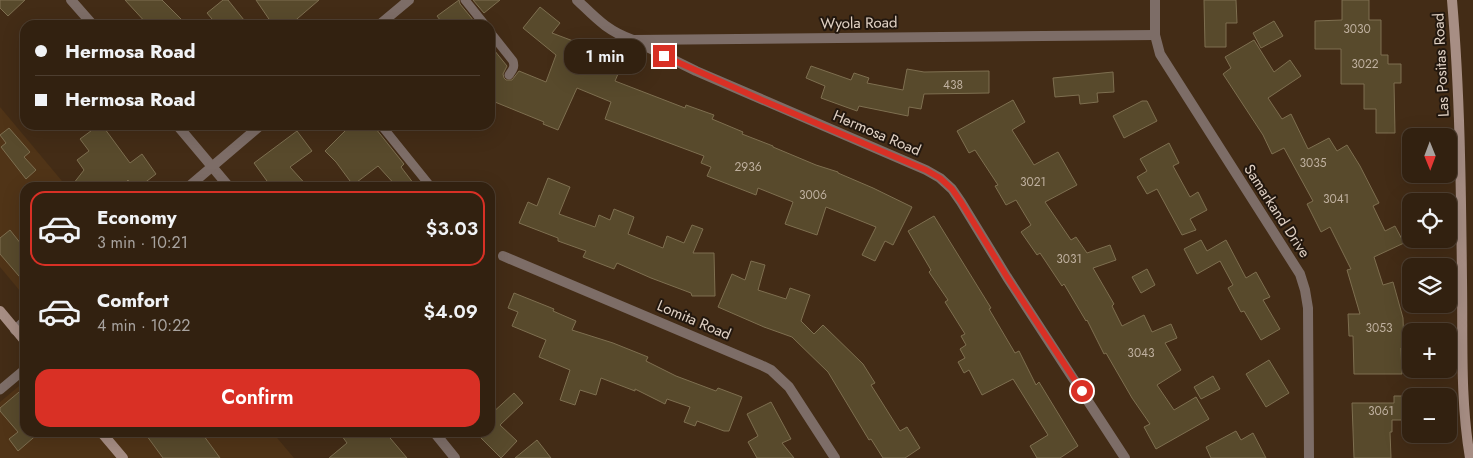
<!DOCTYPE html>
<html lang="en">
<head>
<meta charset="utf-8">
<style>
  body { margin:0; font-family:Jost,sans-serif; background:#3a2919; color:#f1f3f6; height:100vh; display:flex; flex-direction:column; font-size:19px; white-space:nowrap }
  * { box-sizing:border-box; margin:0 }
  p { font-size:16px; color:#a8a39f }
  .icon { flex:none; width:28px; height:28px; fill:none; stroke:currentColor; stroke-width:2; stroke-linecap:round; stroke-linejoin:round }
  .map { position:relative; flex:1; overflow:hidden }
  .drawer { position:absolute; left:20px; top:182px; width:475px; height:255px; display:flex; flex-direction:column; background:#322110; border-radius:15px; box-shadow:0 5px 20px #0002,0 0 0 1px #4d3e30 }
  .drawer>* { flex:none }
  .hud { position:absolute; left:20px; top:20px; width:475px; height:110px; border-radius:15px; box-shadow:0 5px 20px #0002,0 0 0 1px #4d3e30; display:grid; align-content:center; height:110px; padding:0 15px; background:#322110 }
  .needle { width:32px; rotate:179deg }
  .buttons { position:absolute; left:1402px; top:128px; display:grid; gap:10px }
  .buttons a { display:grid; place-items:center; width:55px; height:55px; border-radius:10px; background:#322110; box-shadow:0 5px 20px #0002,0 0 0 1px #4d3e30; font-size:25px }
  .end { position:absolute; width:22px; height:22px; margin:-11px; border:6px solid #d93025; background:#fff; box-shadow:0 0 0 2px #fff }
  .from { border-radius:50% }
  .bubble { position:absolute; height:35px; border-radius:15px; background:#322110; box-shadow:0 5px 20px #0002,0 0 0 1px #4d3e30; font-size:16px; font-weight:600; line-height:35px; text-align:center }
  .hud b { display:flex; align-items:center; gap:18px; height:48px; font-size:19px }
  .hud b+b { border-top:1px solid #4d3e30 }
  .hud i { width:12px; height:12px; background:#f1f3f6 }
  ul { padding:9px 0 0; list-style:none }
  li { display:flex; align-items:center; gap:15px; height:75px; margin:0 10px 8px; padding:0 5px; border:2px solid transparent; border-radius:15px }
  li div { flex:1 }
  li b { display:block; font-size:19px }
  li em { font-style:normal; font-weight:600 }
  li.current { border-color:#d93025 }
  li>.icon { width:45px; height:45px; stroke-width:1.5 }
  .button { display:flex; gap:10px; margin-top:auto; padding:10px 15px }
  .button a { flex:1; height:58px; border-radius:15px; background:#d93025; color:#fff; font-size:20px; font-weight:600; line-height:58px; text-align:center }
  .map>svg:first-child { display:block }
  .built { fill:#503417 }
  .building { fill:#584a2c; stroke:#7e6f50 }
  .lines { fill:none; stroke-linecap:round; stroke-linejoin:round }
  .lane { stroke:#7d6d67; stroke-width:9 }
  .street { stroke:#7d6d67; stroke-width:10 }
  .secondary { stroke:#a78e84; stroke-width:10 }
  .route { stroke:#d93025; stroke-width:6 }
  .labels { text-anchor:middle; stroke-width:4; stroke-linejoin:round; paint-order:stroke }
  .number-label { font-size:12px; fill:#bfb09f }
  .street-label { font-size:15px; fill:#e1d2c5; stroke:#22170e }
</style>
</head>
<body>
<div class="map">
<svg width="1473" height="458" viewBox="0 0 1473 458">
  <rect width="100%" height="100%" fill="#432c16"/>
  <g class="built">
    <path d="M0 107 67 187 25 188V297L0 267Z"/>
    <path d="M25 381V432L273 433 294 458H0V402Z"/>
  </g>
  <g class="building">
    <path d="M0 0H25L8 16 0 8Z"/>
    <path d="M125 0H162L181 19 175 25H148Z"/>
    <path d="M223 0H228L248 25H217L207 13Z"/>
    <path d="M256 0H319L290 25H273Z"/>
    <path d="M459 0 460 4 474 21 470 25H444L437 16Z"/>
    <path d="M473 0H500L484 13Z"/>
    <path d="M1204 0H1236L1237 23H1226V47H1205Z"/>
    <path d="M1342 0H1369V20H1381V55H1388V64H1401V83H1394L1395 133H1376V109H1364V84H1341V49H1315V21L1342 20Z"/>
    <path d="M540 7 560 23 552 33 589 47 586 53 621 67 615 81 685 108 686 105 714 115 712 119 743 132 742 134 773 146V147L816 165 838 172V173L873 188 912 207 893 245 885 241 875 261 862 255 876 227 826 207 817 235 785 224 793 202 758 188 756 195 707 176 711 167 701 163 704 156 605 119 611 102 577 88 558 130 543 124 544 122 490 100V45L507 66 503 74 504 78 506 80H512L519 71 546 82 556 55 523 28Z"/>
    <path d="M1274 21 1283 36 1261 48 1253 33Z"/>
    <path d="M1254 40 1274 72 1290 60 1301 76 1268 98 1282 119 1291 114 1308 149 1329 138 1337 151 1347 145 1360 166 1379 203 1373 206 1385 231 1395 226 1404 243 1374 257 1383 285 1393 282 1403 318 1404 348H1401L1402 374H1354L1353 336H1349L1348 314H1360L1347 270 1351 269 1330 227 1321 232 1307 204 1313 201 1284 148 1272 154 1263 135 1223 74 1231 68 1225 57Z"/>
    <path d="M811 66 851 80 854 73 869 78 867 83 903 90 907 69 924 72 989 71V93L924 94 921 109 909 107 908 116 859 106 857 111 821 98 825 86 806 78Z"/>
    <path d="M1113 72 1114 92 1097 93 1098 102 1080 104 1079 95 1055 97 1053 78Z"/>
    <path d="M1013 100 1025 122 1012 130 1034 165 1058 152 1077 185 1045 202 1071 240 1076 237 1087 253 1110 245 1116 260 1093 268 1114 304 1112 306 1122 326 1144 315 1152 332 1171 324 1177 338 1165 343 1181 370 1157 385 1174 410 1196 397 1209 419 1156 449 1144 427 1150 424 1132 398 1106 353 1104 354 1087 320 1086 321 1064 284 1062 286 1040 253 1037 255 1021 232 1031 225 1016 200 1006 205 995 186 998 185 975 150 969 153 957 131Z"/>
    <path d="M1142 101H1147L1157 121 1124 138 1113 116Z"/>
    <path d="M99 125H102L130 163 142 154 156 174 138 188H134L128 180 120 188H70L84 170 77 160 89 151 80 139Z"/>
    <path d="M351 125H375L376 129 404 164 401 167 417 188H398L378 166 353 185 336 162 325 151Z"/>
    <path d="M9 128 30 152 24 157 36 170 26 179 1 147 6 143 0 135Z"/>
    <path d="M297 131 312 151 290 167 309 188H272L254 163Z"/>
    <path d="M1169 143 1179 163 1173 166 1190 197 1198 192 1207 210 1190 219 1196 230 1182 235 1157 189 1147 194 1137 177 1147 171 1140 159Z"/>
    <path d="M548 178 570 187 559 214 595 227 599 215 610 220 614 209 634 217 628 234 663 248 667 236 684 243 692 225 703 229 693 253H714L715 296H692L691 293 651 278 617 263 614 269 583 257 586 251 558 241V238L519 223 528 202 537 206Z"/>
    <path d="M934 216 991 308 989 309 1015 353 1019 351 1036 385 1039 382 1078 446 1060 458H1037L1030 446 1048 435 1013 379 982 395 969 370 964 373 958 362 965 358 960 349 966 345 961 336 965 334 945 302 948 300 929 272 931 270 908 231Z"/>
    <path d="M10 230 25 249V283L0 254V238Z"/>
    <path d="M1201 240 1207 251 1226 240 1246 278 1256 272 1270 297 1263 300 1280 329 1261 340 1244 311 1241 312 1228 288 1233 285 1220 261 1197 274 1184 249Z"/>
    <path d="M751 261 765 265 758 290 786 299 790 288 810 295 801 321 814 334 823 325 863 364 875 383 871 385 900 431 907 427 920 448 905 458H883L871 439 869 440 828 372 792 337 764 327 718 307 732 274 745 280Z"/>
    <path d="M1147 269 1155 285 1141 293 1132 277Z"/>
    <path d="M514 293 554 309 553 311 576 321 572 330 613 343 648 357 646 361 676 376 716 391 718 388 742 397 729 431H724L697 421 695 426 684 422 690 407 667 399 665 404 635 389V391L601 378 596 395 580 390 575 405 560 400 570 370 539 357 546 340 512 326 518 312 508 308Z"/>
    <path d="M1269 360 1289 393 1266 407 1246 374Z"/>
    <path d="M1213 376 1220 389 1201 399 1194 387Z"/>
    <path d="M25 387V432H40L18 451 9 439 18 432 0 411V408Z"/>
    <path d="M514 393 523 403 500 425 517 441 501 458 475 432H490V415Z"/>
    <path d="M1394 396H1411V420H1392V432H1390L1391 458H1354L1352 403H1394Z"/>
    <path d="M771 402 791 439 782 443 794 458H757L748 442 758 436 747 414Z"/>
    <path d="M1236 431 1241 440 1253 433 1266 458H1211L1206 447Z"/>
    <path d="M144 432H201L220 458H163Z"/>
    <path d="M339 432H385L407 458H329L347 443Z"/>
    <path d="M537 440 551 458H515Z"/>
  </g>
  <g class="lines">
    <g class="lane">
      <path d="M465 0 485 25"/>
      <path d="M490 32 513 61C515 67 513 69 509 75"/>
      <path d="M381 125 431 187"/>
      <path d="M0 390 25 369"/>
    </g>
    <g class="street">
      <path d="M71 0 93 25"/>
      <path d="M577 0C596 18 607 31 633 40L1155 35"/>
      <path d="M1155 0V35L1160 54 1300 274 1305 290 1308 308 1309 458"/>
      <path d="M379 25 409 0"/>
      <path d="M633 40 696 71 926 170 940 178 952 189 961 202 1007 277 1125 458"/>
      <path d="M177 125 230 188"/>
      <path d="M187 188 261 125"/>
      <path d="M503 256 763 366 771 370 789 387 835 458"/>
      <path d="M15 330 25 321"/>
      <path d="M434 432 455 458"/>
    </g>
    <g class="secondary">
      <path d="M1452 0C1460 93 1461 187 1462 280 1463 340 1460 399 1470 458"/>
      <path d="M0 311 25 341"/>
      <path d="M101 432 123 458"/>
    </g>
  </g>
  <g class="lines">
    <path class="route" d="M664 56 762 100 926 170 940 178 952 189 961 202 1007 277 1082 391"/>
  </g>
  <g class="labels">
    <g class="number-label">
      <text x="1357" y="33">3030</text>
      <text x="1365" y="68">3022</text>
      <text x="953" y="89">438</text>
      <text x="1313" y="167">3035</text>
      <text x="748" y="171">2936</text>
      <text x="1033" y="186">3021</text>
      <text x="813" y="199">3006</text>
      <text x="1336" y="203">3041</text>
      <text x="1069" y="263">3031</text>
      <text x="1379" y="332">3053</text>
      <text x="1141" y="357">3043</text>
      <text x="1381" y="415">3061</text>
    </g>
    <g class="street-label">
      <text transform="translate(859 23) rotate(-1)" y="5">Wyola Road</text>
      <text transform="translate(1441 65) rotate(-93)" y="5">Las Positas Road</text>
      <text transform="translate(877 133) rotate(23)" y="5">Hermosa Road</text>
      <text transform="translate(1277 211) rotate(57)" y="5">Samarkand Drive</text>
      <text transform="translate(694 320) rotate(23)" y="5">Lomita Road</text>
    </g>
  </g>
</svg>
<div class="buttons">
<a><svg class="needle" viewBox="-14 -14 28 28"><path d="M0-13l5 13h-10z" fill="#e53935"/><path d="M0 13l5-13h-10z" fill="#a8a39f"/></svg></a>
<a><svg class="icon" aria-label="locate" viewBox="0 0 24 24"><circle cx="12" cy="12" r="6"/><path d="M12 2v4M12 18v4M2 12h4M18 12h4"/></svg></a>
<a><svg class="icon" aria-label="layers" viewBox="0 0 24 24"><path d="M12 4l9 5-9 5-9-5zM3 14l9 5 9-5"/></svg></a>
<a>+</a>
<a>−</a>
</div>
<i class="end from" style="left:1082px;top:391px"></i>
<i class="end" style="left:664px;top:56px"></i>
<div class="bubble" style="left:564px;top:39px;width:82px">1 min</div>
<div class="hud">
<b><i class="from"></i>Hermosa Road</b>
<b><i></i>Hermosa Road</b>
</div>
<section class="drawer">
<ul>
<li class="current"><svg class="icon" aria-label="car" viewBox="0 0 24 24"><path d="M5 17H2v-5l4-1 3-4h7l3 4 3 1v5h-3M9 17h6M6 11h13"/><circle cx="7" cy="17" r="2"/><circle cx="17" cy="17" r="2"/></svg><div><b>Economy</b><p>3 min · 10:21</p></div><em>$3.03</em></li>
<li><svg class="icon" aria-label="car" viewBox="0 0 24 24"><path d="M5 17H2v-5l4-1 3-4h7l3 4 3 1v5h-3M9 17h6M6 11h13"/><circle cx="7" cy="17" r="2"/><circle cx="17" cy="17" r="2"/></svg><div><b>Comfort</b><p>4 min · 10:22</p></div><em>$4.09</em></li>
</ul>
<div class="button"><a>Confirm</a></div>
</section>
</div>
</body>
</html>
